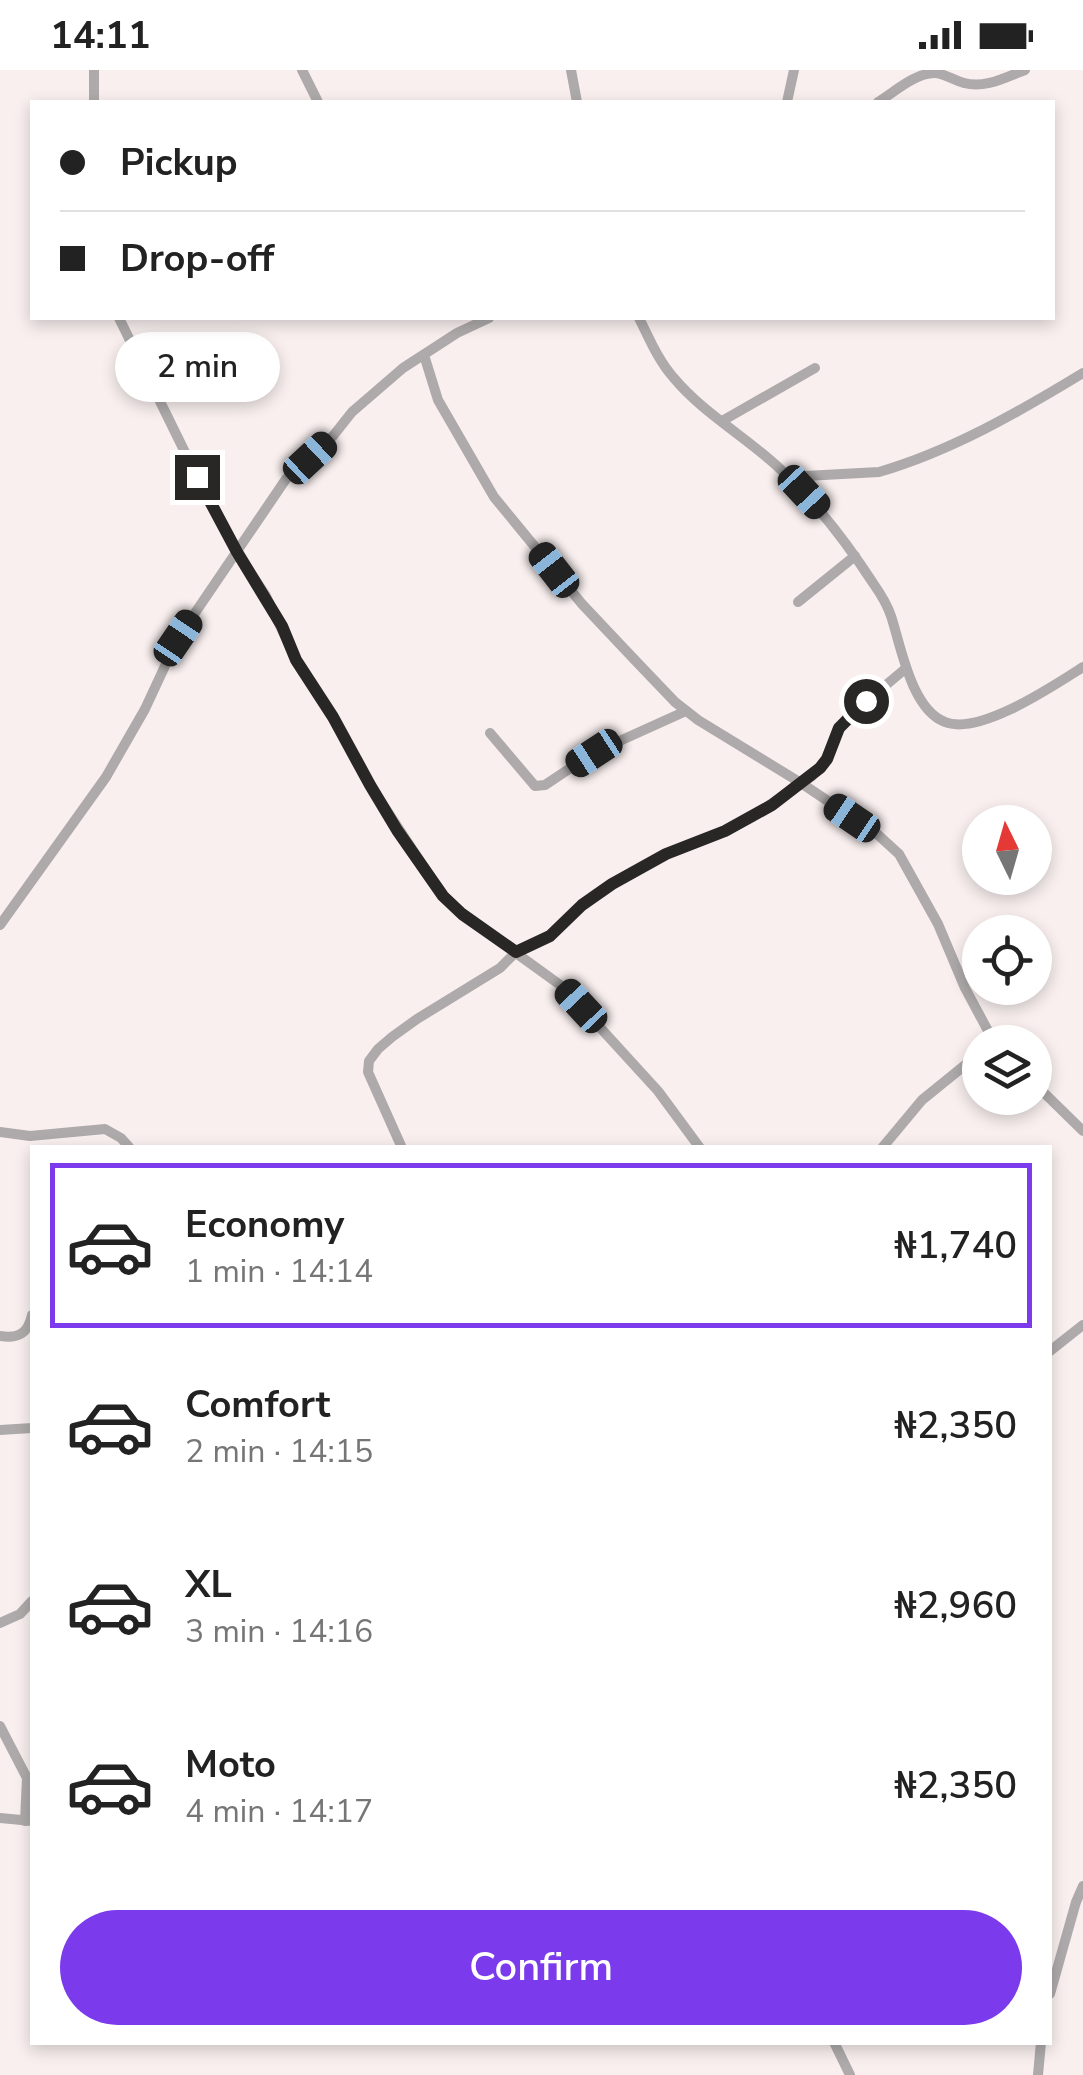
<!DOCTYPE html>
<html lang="en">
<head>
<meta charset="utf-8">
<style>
  body { margin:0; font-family:"Nunito Sans",sans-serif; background:#f6f6f6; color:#222; height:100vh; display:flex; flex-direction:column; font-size:38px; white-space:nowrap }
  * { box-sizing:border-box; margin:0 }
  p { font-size:32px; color:#767676 }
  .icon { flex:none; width:55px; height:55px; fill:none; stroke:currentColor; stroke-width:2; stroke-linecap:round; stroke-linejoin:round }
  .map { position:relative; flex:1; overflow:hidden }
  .side { position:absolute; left:30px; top:1075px; width:1022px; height:900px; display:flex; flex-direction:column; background:#fff; border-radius:0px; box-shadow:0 5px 15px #0003 }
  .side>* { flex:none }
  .hud { position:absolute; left:30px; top:30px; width:1025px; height:220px; border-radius:0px; box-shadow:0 5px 15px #0003; display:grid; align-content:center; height:220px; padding:0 30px; background:#fff }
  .needle { width:65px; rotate:355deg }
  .controls { position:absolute; left:962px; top:735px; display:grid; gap:20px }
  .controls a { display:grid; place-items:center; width:90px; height:90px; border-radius:50%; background:#fff; box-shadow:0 5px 15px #0003; font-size:50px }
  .end { position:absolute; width:45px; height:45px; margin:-22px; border:12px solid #292626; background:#fff; box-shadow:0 0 0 5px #fff }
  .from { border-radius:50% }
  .bubble { position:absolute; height:70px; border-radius:35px; background:#fff; box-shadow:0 5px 15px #0003; font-size:32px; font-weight:600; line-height:70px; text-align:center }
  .car { position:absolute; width:30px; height:60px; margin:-30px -15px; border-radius:12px; box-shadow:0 0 8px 2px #0007; background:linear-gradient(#222 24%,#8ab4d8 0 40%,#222 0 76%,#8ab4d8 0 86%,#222 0) }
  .hud b { display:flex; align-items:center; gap:35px; height:95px; font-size:38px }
  .hud b+b { border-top:2px solid #e0e0e0 }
  .hud i { width:25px; height:25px; background:#222 }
  ul { padding:18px 0 0; list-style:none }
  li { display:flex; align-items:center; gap:30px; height:165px; margin:0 20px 15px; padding:0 10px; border:5px solid transparent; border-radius:0px }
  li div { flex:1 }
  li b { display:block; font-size:38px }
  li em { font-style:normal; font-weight:600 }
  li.current { border-color:#7c3aed }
  li>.icon { width:90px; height:90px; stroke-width:1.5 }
  .primary-button { display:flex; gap:20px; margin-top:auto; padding:20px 30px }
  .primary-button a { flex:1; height:115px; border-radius:60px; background:#7c3aed; color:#fff; font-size:40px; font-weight:600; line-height:115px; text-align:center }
  .status { display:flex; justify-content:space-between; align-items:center; height:70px; padding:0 50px; background:#fff; direction:ltr }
  .status svg { height:28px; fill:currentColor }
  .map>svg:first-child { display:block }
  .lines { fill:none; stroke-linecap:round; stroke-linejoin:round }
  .minor { stroke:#aeaaab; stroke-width:10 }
  .route { stroke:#292626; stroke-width:12 }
</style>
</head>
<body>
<div class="status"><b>14:11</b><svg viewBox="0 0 49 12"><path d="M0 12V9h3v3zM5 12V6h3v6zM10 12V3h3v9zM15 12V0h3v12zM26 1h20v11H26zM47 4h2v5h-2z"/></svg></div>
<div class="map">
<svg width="1083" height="2005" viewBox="0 0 1083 2005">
  <rect width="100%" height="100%" fill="#f9efef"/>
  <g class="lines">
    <g class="minor">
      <path d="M302 0 318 32"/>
      <path d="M571 0 577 32"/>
      <path d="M94 32V0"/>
      <path d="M787 32 794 0"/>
      <path d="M878 32C893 23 915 3 934 3 945 3 954 11 964 13 985 19 1006 7 1025 0"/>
      <path d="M119 248 206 425 237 482 266 526 296 590 333 647 370 715 443 826 462 844 563 917 658 1021 700 1078"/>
      <path d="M639 248C649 268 658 290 673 307 702 342 743 365 777 396 815 431 845 470 873 513 880 523 887 534 891 546 901 576 911 639 945 652 979 666 1053 616 1083 597"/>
      <path d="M424 285 438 330 494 427 582 534 632 587 675 632 698 650 801 713 877 764 899 784 938 854 965 918 994 972"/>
      <path d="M722 351 815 298"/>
      <path d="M787 407 879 402C951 381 1019 342 1083 303"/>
      <path d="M798 532 855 486"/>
      <path d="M490 663 535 716 545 715 593 683 686 641"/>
      <path d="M0 855 106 707 145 639 178 568 286 409 333 366 352 342 403 298 457 263 489 248"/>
      <path d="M1035 1014 1083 1061"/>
      <path d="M0 1062 30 1066 105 1059 121 1068 130 1078"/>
      <path d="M402 1078 368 1002 369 991 378 979 392 967 417 949 500 898 516 882 550 866 582 835 612 814 666 784 725 761 752 747 812 706 827 689 839 658 848 647 905 599"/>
      <path d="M882 1078 922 1030 980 983"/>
      <path d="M0 1266C19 1269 28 1263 32 1245"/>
      <path d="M1050 1281 1083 1255"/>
      <path d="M0 1360 32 1358"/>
      <path d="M0 1553 20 1544 32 1531"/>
      <path d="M0 1656 27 1708 25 1751"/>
      <path d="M0 1748 32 1751"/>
      <path d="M1050 1924 1076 1832 1083 1816"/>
      <path d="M834 1972 850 2005"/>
      <path d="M1038 2005 1041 1972"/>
    </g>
  </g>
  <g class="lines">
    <path class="route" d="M197 407 237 482 282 556 296 590 333 647 370 715 397 760 443 826 462 844 516 882 550 866 582 835 612 814 666 784 725 761 772 735 820 698 827 689 839 658 866 631"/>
  </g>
</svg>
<div class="controls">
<a><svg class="needle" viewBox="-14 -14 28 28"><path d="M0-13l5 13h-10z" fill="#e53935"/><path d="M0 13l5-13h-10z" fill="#767676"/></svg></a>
<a><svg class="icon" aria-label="locate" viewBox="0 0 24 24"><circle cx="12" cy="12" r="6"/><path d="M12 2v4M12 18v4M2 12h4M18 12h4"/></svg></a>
<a><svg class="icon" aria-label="layers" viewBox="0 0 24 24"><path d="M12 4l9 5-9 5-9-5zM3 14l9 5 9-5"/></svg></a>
</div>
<i class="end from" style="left:866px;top:631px"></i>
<i class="end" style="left:197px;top:407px"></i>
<div class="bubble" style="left:115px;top:262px;width:165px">2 min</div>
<i class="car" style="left:310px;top:388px;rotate:47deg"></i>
<i class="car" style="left:804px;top:422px;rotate:137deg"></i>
<i class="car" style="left:554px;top:500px;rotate:322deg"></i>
<i class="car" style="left:178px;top:568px;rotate:34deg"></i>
<i class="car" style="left:594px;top:683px;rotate:237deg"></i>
<i class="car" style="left:852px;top:748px;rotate:304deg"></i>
<i class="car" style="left:581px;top:936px;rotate:317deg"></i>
<div class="hud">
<b><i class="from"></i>Pickup</b>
<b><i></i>Drop-off</b>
</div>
<section class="side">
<ul>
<li class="current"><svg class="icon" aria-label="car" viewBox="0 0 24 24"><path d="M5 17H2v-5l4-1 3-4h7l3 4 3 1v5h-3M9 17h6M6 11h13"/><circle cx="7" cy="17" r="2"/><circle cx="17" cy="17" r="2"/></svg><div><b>Economy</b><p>1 min · 14:14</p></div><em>₦1,740</em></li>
<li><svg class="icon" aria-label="car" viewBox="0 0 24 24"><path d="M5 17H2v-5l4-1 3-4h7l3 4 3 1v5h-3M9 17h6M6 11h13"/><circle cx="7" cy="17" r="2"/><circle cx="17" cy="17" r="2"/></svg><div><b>Comfort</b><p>2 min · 14:15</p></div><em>₦2,350</em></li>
<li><svg class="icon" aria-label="car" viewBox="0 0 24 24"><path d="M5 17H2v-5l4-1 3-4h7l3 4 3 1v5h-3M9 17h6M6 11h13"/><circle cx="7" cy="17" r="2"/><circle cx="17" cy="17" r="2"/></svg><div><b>XL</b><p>3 min · 14:16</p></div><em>₦2,960</em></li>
<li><svg class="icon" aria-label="car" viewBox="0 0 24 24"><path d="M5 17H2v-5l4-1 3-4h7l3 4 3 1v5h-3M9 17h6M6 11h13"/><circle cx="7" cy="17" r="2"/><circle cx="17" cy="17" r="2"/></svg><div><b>Moto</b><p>4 min · 14:17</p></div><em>₦2,350</em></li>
</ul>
<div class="primary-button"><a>Confirm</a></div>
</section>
</div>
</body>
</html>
